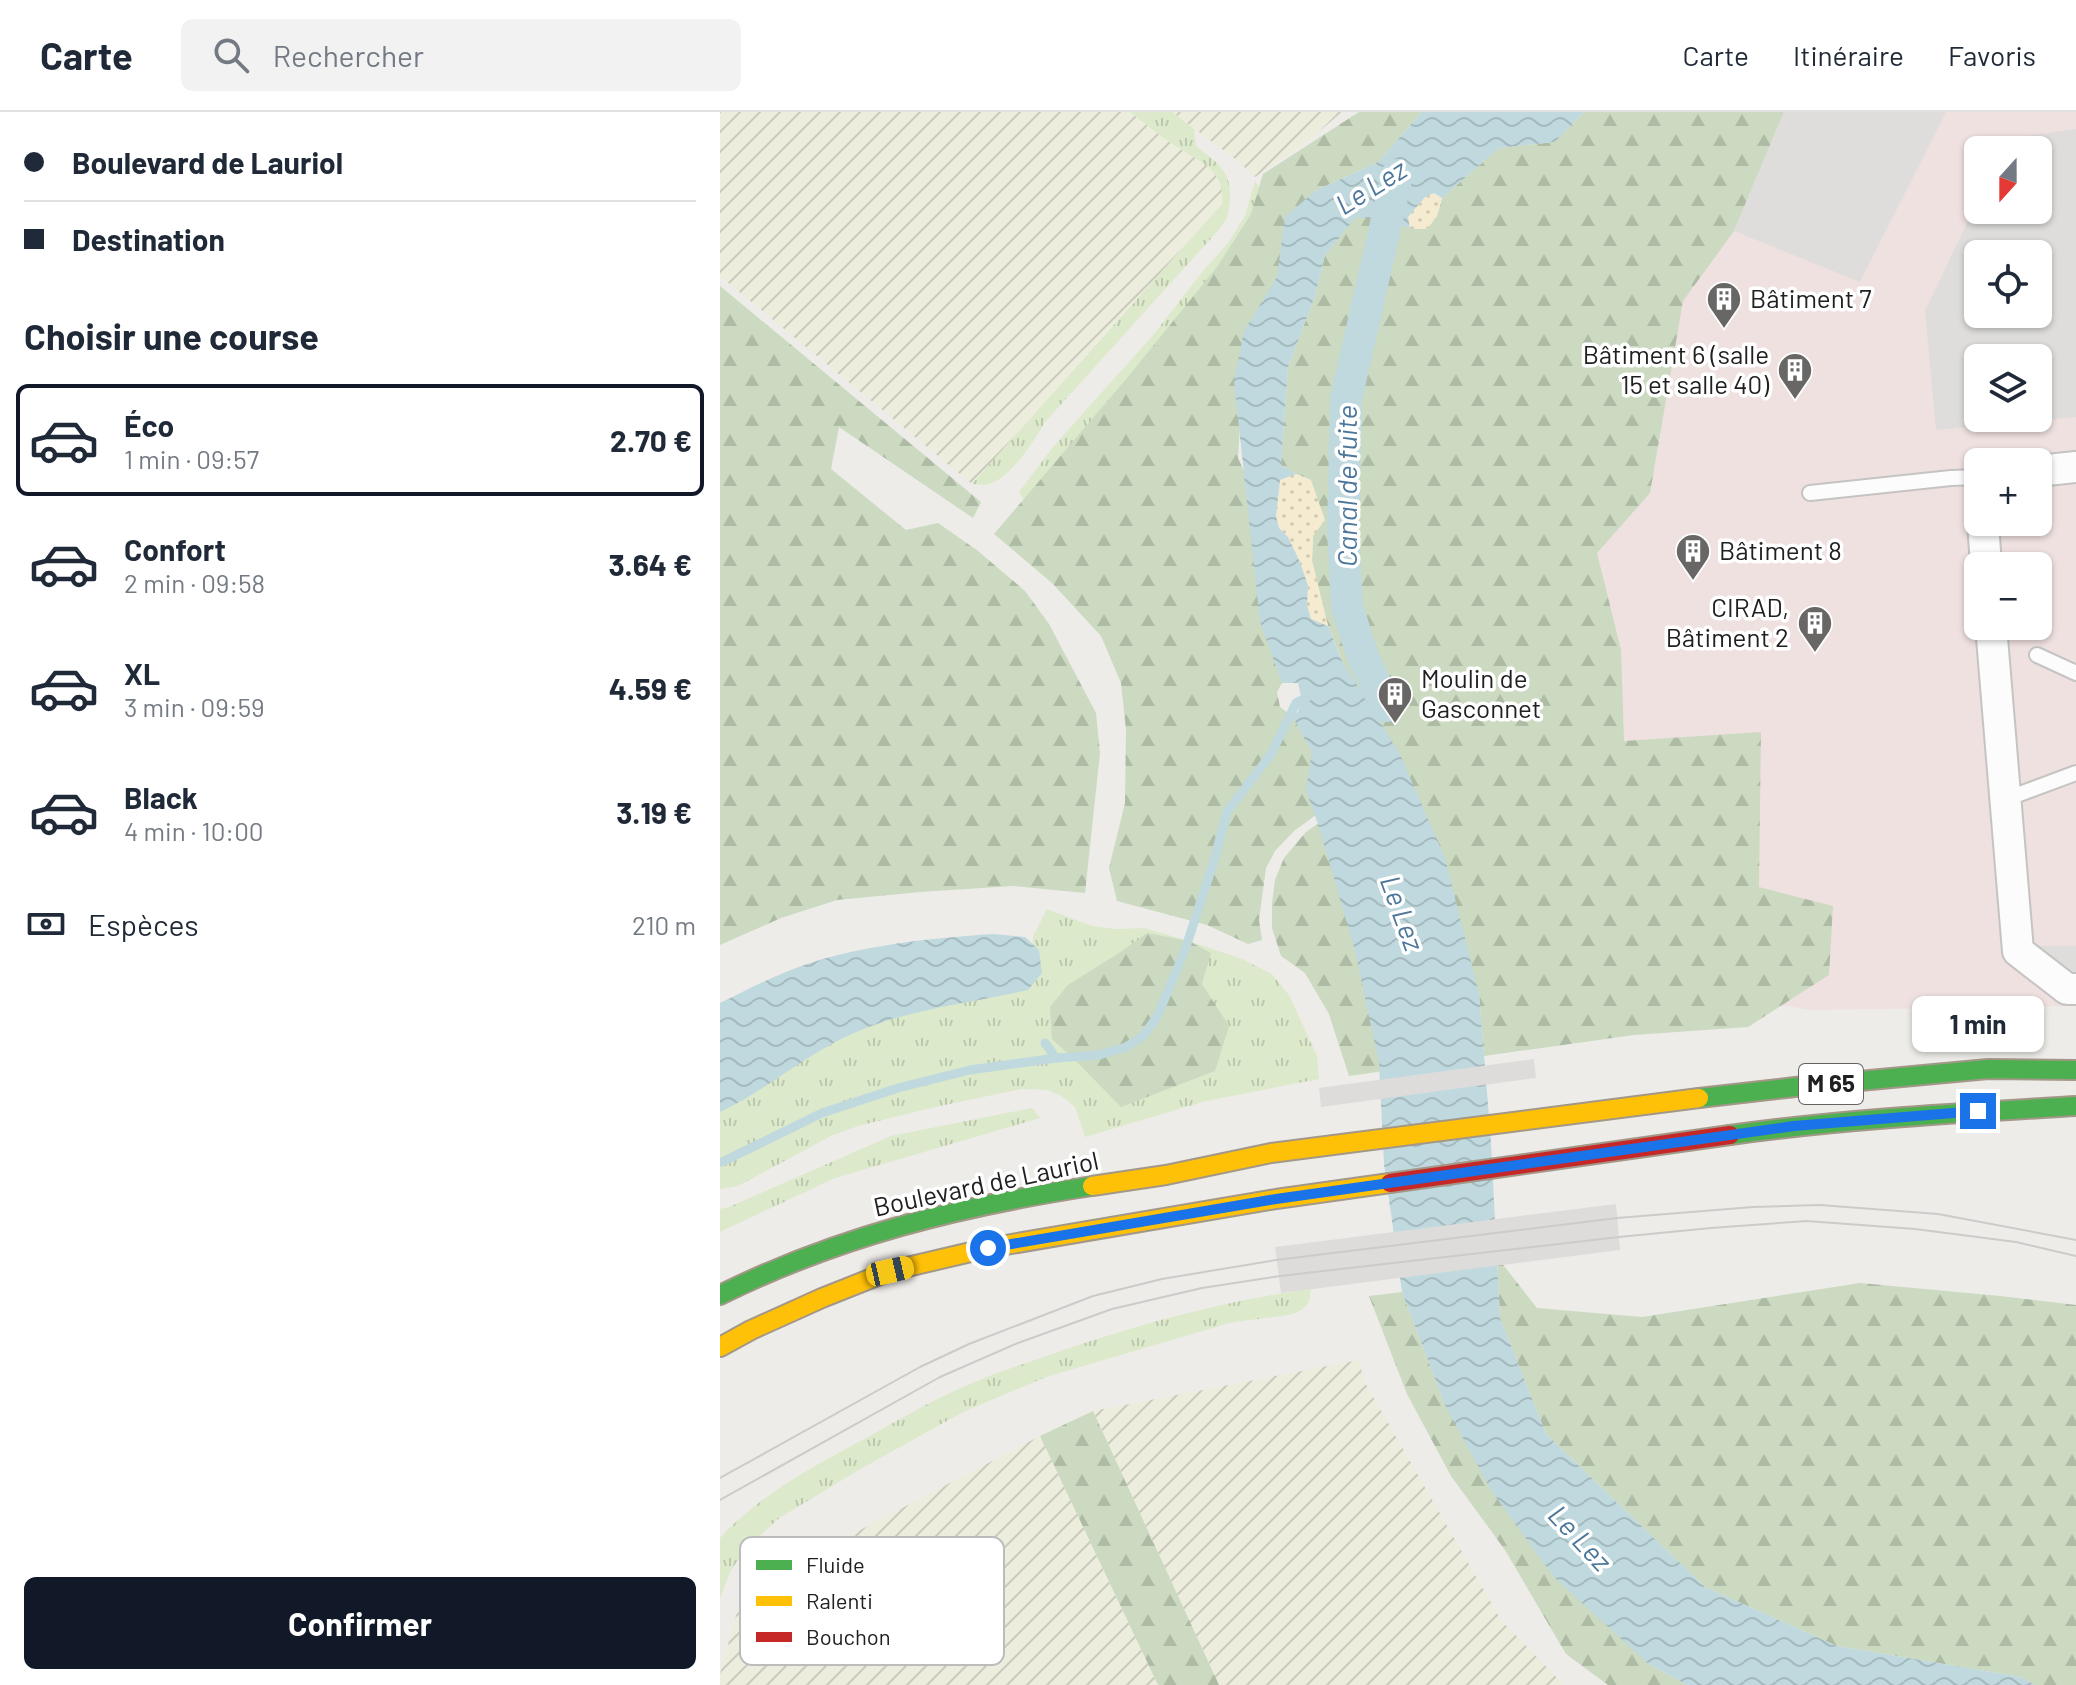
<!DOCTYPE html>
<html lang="fr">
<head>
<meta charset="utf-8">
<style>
  body { margin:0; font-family:Barlow,sans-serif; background:#f2f2f3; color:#1f2937; height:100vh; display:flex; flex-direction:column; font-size:30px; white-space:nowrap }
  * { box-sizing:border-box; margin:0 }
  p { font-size:26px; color:#747a83 }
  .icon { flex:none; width:44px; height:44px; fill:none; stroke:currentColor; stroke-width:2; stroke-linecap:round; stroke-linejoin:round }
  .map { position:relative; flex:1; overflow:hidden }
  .drawer { display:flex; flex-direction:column; background:#fff; width:720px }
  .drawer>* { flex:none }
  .top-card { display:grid; align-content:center; height:176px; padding:0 24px; background:#fff }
  .needle { width:52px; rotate:201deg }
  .fabs { position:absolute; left:1244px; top:24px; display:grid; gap:16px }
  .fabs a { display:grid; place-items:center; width:88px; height:88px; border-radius:12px; background:#fff; box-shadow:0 2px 6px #0004; font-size:40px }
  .end { position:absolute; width:36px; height:36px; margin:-18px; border:10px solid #1a73e8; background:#fff; box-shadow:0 0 0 4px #fff }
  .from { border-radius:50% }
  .bubble { position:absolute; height:56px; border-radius:12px; background:#fff; box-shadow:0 2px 6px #0004; font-size:26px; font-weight:700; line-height:56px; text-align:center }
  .car { position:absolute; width:24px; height:48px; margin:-24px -12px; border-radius:10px; box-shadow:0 0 6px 2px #0007; background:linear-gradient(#f5c518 24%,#345 0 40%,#f5c518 0 76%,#345 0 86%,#f5c518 0) }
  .top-card b { display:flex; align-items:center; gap:28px; height:76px; font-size:30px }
  .top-card b+b { border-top:2px solid #e0e1e3 }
  .top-card i { width:20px; height:20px; background:#1f2937 }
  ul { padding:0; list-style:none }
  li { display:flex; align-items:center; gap:24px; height:112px; margin:0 16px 12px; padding:0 8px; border:4px solid transparent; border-radius:12px }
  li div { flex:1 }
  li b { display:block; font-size:30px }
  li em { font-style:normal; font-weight:700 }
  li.current { border-color:#111827 }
  li>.icon { width:72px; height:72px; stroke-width:1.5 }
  h2 { padding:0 24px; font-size:36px; line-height:96px }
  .pay { display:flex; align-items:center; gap:20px; height:88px; padding:0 24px; font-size:30px }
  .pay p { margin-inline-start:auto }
  .cta { display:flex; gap:16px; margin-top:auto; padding:16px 24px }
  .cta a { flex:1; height:92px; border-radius:12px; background:#111827; color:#fff; font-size:32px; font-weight:700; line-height:92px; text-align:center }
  header { display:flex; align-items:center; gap:48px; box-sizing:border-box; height:112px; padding:0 40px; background:#fff; border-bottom:2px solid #e0e1e3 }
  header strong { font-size:38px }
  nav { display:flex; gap:44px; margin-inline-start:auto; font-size:28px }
  .search { width:560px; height:72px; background:#f2f2f3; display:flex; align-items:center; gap:20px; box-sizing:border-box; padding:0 28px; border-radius:12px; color:#747a83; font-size:30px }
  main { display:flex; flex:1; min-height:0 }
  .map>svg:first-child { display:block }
  .commercial { fill:#efe1e0; fill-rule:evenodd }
  .farmland { fill:url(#farmland-furrows) }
  .grass { fill:url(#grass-tufts) }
  .forest { fill:url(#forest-firs) }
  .sand { fill:url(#sand-dots) }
  .parking { fill:#dedddc; fill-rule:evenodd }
  .water { fill:url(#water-waves) }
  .pier { fill:#dddcdb }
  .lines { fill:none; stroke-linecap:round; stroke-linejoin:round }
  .stream { stroke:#bfd9de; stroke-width:9 }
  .canal { stroke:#bfd9de; stroke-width:32 }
  .lane-casing { stroke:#c5c4c3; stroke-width:18 }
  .street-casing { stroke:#c5c4c3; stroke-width:34 }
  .fast-casing { stroke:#a39887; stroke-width:22 }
  .slow-casing { stroke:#a39887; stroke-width:22 }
  .jam-casing { stroke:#a39887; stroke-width:22 }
  .lane { stroke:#fcfcfc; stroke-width:14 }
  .street { stroke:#fcfcfc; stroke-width:30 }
  .fast { stroke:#4caf50; stroke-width:18 }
  .slow { stroke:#ffc107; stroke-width:18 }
  .jam { stroke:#c62828; stroke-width:18 }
  .tram { stroke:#cbcbca; stroke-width:2 }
  .route { stroke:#1a73e8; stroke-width:10 }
  .labels { text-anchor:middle; stroke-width:7; stroke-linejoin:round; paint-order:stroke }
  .shield { fill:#fff; stroke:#636363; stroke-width:2 }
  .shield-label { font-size:24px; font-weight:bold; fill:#202020 }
  .poi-label { font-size:26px; fill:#202020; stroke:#fff; text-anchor:start }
  .street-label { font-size:26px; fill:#202020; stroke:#fff }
  .water-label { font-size:28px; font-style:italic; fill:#4c769a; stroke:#fff }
  .key { fill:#fff; stroke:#bcbcbc; stroke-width:2 }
  .key-label { font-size:22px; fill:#202020 }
</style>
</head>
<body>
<header>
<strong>Carte</strong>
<div class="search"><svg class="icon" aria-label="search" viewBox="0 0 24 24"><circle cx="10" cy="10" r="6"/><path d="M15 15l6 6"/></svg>Rechercher</div>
<nav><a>Carte</a><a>Itinéraire</a><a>Favoris</a></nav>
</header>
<main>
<section class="drawer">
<div class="top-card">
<b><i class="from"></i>Boulevard de Lauriol</b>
<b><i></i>Destination</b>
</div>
<h2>Choisir une course</h2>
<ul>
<li class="current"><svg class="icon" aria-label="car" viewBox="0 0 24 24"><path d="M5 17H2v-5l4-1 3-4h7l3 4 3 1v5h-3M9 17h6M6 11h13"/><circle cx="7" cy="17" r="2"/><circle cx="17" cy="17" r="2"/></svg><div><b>Éco</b><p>1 min · 09:57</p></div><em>2.70 €</em></li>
<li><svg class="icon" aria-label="car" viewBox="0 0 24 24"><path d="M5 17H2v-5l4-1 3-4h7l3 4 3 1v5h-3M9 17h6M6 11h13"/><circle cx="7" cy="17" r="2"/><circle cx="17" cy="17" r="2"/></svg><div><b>Confort</b><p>2 min · 09:58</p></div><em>3.64 €</em></li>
<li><svg class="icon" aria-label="car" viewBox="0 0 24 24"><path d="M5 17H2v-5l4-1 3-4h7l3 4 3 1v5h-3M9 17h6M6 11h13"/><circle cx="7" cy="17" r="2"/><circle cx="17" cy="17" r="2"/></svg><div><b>XL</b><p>3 min · 09:59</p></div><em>4.59 €</em></li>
<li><svg class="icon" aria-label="car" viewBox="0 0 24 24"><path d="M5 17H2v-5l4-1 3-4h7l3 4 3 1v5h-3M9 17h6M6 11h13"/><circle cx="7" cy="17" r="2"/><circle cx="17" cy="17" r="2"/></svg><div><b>Black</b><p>4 min · 10:00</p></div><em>3.19 €</em></li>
</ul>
<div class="pay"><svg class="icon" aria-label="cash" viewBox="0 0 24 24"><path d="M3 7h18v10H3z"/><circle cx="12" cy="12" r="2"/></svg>Espèces<p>210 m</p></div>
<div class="cta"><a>Confirmer</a></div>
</section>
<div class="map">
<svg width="1356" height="1573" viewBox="0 0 1356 1573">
  <defs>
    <pattern id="farmland-furrows" width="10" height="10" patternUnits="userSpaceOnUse" patternTransform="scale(2)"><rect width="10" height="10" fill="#ededdd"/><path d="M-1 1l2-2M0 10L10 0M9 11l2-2" fill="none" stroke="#cbcbbd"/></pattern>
    <pattern id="grass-tufts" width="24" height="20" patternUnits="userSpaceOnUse" patternTransform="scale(2)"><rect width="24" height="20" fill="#dce9ca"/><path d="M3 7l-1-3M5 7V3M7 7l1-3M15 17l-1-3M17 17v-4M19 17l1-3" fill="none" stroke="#bcc8ad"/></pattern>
    <pattern id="forest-firs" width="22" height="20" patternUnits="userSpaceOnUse" patternTransform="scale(2)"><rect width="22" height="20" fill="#cbdac0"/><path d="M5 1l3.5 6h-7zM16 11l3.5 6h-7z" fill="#aebba5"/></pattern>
    <pattern id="sand-dots" width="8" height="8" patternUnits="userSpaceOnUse" patternTransform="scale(2)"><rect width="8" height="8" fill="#f5ebd0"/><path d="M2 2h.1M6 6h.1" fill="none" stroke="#d2c9b2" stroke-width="1.8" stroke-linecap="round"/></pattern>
    <pattern id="water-waves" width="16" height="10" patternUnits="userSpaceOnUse" patternTransform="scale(2)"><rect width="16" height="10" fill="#bfd9de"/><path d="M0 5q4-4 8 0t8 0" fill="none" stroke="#a4babe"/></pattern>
  </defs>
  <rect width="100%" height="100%" fill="#eeece9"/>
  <path class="commercial" d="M988 0H1356V894L1090 898 959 875 750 168ZM1258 38H1318V98H1258ZM1258 142H1318V202H1258ZM1258 246H1318V306H1258ZM1258 350H1318V410H1258ZM1258 454H1318V514H1258Z"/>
  <g class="farmland">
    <path d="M0 0H410L458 36 479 47 492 58 500 70 504 78 502 92 252 372 0 164Z"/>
    <path d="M452 0H622L583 33 535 65 518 49Z"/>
    <path d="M639 1248 644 1269 781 1508 844 1573H499L373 1299Z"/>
    <path d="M320 1324 438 1573H0V1562L20 1489 75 1452Z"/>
  </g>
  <g class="grass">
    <path d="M410 0H452L474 17 476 34C498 51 512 59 510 89 509 95 509 102 506 108 501 116 493 124 486 132L325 310C313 330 290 369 265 373 261 373 257 372 252 372L502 92C505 57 481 51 457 35 441 25 426 12 410 0Z"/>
    <path d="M535 69 545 85 531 117 310 389 303 387 299 380 333 335 434 222 483 159 508 131 525 104Z"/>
    <path d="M327 797 372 814 397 817 424 816 469 829 522 847 552 862 569 883 597 944 599 967 486 989 365 1025 355 995 343 985 328 978 302 977 215 995 138 1014 111 1024 18 1074 0 1077V996L57 962 140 916 309 865 313 825Z"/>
    <path d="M312 996 320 1006 115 1066 0 1120V1097L9 1095 171 1024Z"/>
    <path d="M591 1177 589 1190 582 1198 569 1203 513 1210 326 1265 243 1300 137 1359 58 1407 25 1438 11 1458 0 1486V1426C39 1383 94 1354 144 1327 176 1310 208 1290 241 1276 270 1262 302 1253 332 1242 416 1213 502 1189 591 1177Z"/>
  </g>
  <g class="forest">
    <path d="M639 0H702L658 50 595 79 570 156 522 276 518 346 547 409 556 544 562 571 557 580 560 595 572 604 605 640 600 700 574 719 555 739 546 756 539 808 542 828 528 832 487 813 397 789 389 756 405 691 406 618 401 571 381 524 332 471 274 422 407 266 497 155 531 102 543 62Z"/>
    <path d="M864 0H1064L1014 119 963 189 930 381 877 441 901 538 904 629 1041 620 1039 775 1113 794 1109 863 1028 915 914 923 764 944 759 882 608 514 592 449 593 424 591 368 576 362 561 353 568 255 595 184 605 143 634 106H667L690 117H707L717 104 722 86 779 36 835 30Z"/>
    <path d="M0 174 261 390 253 406 119 315 111 357 186 418 218 411 258 439 305 479 329 512 376 601 380 641 365 781 293 774 200 780 117 788 61 806 0 833Z"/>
    <path d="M604 707 664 959 629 964 609 902 585 861 561 844 552 816V791L555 768 564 746 585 721Z"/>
    <path d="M427 821 469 829 491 841 482 872 509 914 495 959 401 995 357 950 332 927 330 895 348 873 402 839Z"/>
    <path d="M777 1145 817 1196 922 1205 1140 1171 1280 1184 1356 1193V1573H1315L1301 1565 1117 1534 985 1475 826 1322 780 1206Z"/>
    <path d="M682 1180 725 1293 927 1551 967 1573H888L846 1542 785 1438 731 1364 687 1282 649 1184Z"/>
    <path d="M373 1299 499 1573H438L320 1324Z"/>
  </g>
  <g class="sand">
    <path d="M714 81 722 86 717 104 707 117H690L688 105 705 85Z"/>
    <path d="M576 362 591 368 605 408 593 424 592 449 608 514 591 507 587 493 588 474 568 425 559 416 556 405 560 367Z"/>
  </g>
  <g class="parking">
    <path d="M1064 0H1226L1140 170 1014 119Z"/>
    <path d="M1356 17V305L1216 318 1205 199 1258 88V98H1318V38H1282L1287 27ZM1258 142H1318V202H1258ZM1318 246V306H1258V246Z"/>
    <path d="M1315 834H1356V884Z"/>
  </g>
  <g class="water">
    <path d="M702 0H864L835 30 779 36 722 86 714 81 705 85 688 105 690 117 667 106H635L605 143 595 184 568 255 561 353 576 362 560 368 556 404 559 416 568 425 580 450 588 474 587 493 591 507 608 514 622 549 679 640 725 746 759 882 771 1030 780 1206 826 1322 985 1475 1117 1534 1301 1565 1315 1573H967L927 1551 833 1464 771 1378 725 1293 682 1180 664 1052 659 951 635 839 599 715 586 678 592 640 572 604 578 600 581 584 578 571H562L540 510 514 269 524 219 557 165 565 105 595 79 658 50Z"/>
    <path d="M273 822 305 825 319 838 322 861 308 878C250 891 189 897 134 921 86 942 47 978 0 1000V891C27 878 55 863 84 853 143 833 211 826 273 822Z"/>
  </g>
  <g class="pier">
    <path d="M814 947 816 966 601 995 599 976Z"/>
    <path d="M896 1092 900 1138 561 1181 555 1135Z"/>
  </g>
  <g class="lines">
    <g class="stream">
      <path d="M325 931 336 946"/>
      <path d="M2 1050 102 1001 178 976 250 958 336 946 379 943 406 935 423 924 437 905 465 838 493 752 507 700 551 642 576 591 589 584"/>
    </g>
    <path class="canal" d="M666 594 643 545 627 495 623 419 626 287 677 63"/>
    <g class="lane-casing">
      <g id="lane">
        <path d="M1090 381 1231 366 1258 365"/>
        <path d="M1317 543 1356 561"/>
        <path d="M1286 687 1356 661"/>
      </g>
    </g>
    <g class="street-casing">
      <g id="street">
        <path d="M1318 359 1356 355"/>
        <path d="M1263 410 1266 454"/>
        <path d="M1271 514 1298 839 1347 877H1356"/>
      </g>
    </g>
    <g class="fast-casing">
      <g id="fast">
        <path d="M979 986 1075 975 1268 957 1356 958"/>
        <path d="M1010 1023C1125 1007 1240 1001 1356 994"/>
        <path d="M0 1183C119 1124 241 1094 372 1074"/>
      </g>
    </g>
    <g class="slow-casing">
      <g id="slow">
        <path d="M372 1074 446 1063 551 1041 979 986"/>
        <path d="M0 1235 31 1218 102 1186 170 1159 268 1136 556 1087 670 1071"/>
      </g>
    </g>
    <g class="jam-casing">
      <path id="jam" d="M670 1071 1010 1023"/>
    </g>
    <use href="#lane" class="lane"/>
    <use href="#street" class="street"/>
    <use href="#fast" class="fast"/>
    <use href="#slow" class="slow"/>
    <use href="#jam" class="jam"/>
    <g class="tram">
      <path d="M0 1366 200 1255 249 1232 373 1184 442 1167 556 1148 897 1106 1033 1095 1100 1093 1218 1102 1356 1128"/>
      <path d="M0 1388 220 1265 298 1231 392 1197 482 1176 560 1164 899 1125 991 1116 1087 1109 1195 1117 1296 1130 1356 1144"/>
    </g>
  </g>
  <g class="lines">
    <path class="route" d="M268 1136 556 1087 1074 1014 1258 999"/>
  </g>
  <defs>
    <g id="building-pin" transform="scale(1.8)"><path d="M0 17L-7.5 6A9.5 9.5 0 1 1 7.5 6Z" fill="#686766" stroke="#fff"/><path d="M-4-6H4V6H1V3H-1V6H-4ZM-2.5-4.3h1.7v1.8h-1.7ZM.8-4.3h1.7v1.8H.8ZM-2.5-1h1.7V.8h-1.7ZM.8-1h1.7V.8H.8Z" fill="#fff"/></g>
  </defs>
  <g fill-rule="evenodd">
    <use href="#building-pin" x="1004" y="187"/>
    <use href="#building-pin" x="1075" y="258"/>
    <use href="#building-pin" x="973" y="439"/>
    <use href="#building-pin" x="1095" y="511"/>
    <use href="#building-pin" x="675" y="582"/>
  </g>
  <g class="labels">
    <rect class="shield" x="1079" y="952" width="64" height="40" rx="6"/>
    <g class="shield-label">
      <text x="1111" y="980">M 65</text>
    </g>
    <g class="poi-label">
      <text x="1030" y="196">Bâtiment 7</text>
      <text x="1049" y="252" text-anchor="end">Bâtiment 6 (salle<tspan x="1049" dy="30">15 et salle 40)</tspan></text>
      <text x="999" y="448">Bâtiment 8</text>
      <text x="1069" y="505" text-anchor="end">CIRAD,<tspan x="1069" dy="30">Bâtiment 2</tspan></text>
      <text x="701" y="576">Moulin de<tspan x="701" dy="30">Gasconnet</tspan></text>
    </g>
    <g class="street-label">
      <text transform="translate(266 1072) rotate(-12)" y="9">Boulevard de Lauriol</text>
    </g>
    <g class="water-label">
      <text transform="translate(651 75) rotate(-32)" y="10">Le Lez</text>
      <text transform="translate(627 374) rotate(-90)" y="10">Canal de fuite</text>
      <text transform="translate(682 801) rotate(70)" y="10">Le Lez</text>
      <text transform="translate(860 1426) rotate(47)" y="10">Le Lez</text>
    </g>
  </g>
  <rect x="20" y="1425" width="264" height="128" rx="12" class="key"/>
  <rect x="36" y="1448" width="36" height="10" fill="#4caf50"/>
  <rect x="36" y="1484" width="36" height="10" fill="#ffc107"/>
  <rect x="36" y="1520" width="36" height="10" fill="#c62828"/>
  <g class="key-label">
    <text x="86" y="1461">Fluide</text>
    <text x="86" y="1497">Ralenti</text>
    <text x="86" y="1533">Bouchon</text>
  </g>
</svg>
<div class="fabs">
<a><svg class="needle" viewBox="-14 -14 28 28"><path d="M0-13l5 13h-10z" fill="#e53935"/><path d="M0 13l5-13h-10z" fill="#747a83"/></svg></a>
<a><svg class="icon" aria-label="locate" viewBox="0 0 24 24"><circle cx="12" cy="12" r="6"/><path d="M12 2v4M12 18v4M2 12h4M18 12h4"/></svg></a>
<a><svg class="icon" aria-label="layers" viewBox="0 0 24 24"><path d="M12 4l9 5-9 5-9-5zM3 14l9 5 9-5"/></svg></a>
<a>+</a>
<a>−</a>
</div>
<i class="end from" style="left:268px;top:1136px"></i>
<i class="end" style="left:1258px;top:999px"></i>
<div class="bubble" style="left:1192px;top:884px;width:132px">1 min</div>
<i class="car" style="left:170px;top:1159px;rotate:77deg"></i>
</div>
</main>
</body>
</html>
